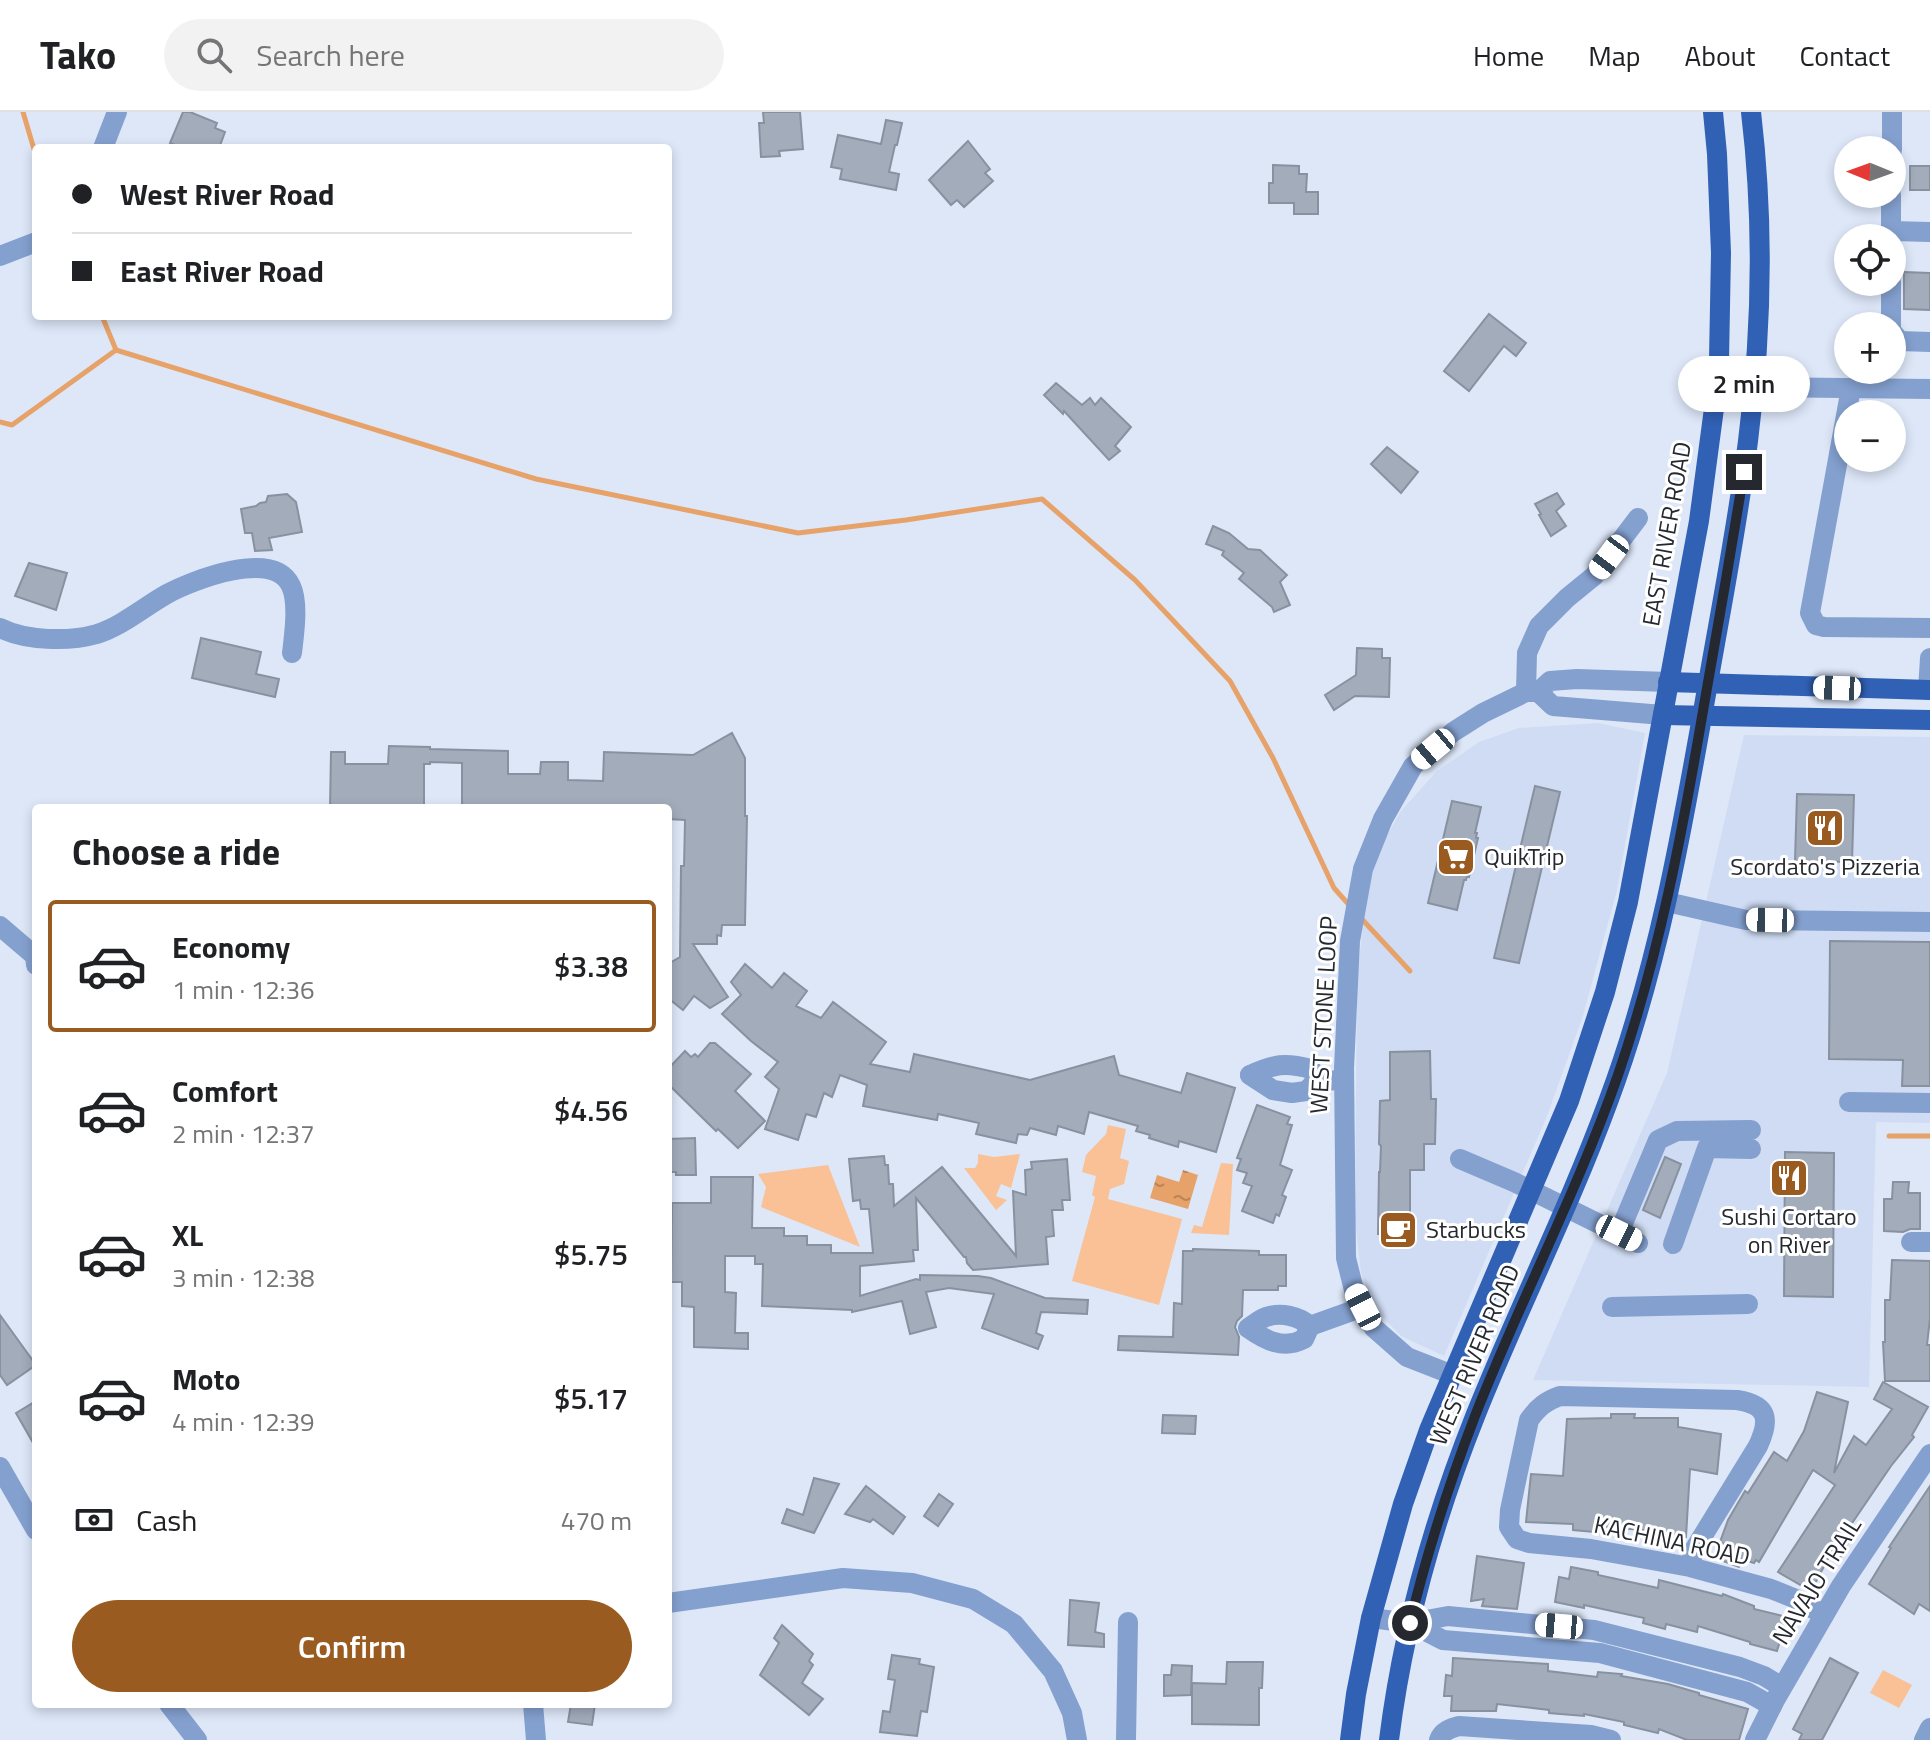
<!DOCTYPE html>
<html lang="en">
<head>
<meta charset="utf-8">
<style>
  body { margin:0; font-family:"Titillium Web",sans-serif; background:#f2f2f2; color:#202124; height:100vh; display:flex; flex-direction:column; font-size:30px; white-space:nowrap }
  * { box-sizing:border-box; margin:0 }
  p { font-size:26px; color:#757577 }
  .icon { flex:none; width:44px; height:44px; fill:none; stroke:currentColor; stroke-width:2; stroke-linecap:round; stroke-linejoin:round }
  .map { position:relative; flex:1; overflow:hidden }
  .sheet { position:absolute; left:32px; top:692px; width:640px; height:904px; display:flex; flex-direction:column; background:#fff; border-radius:8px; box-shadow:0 4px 12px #0003 }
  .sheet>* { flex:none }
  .top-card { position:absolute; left:32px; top:32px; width:640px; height:176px; border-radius:8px; box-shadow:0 4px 12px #0003; display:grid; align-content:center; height:176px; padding:0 40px; background:#fff }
  .needle { width:52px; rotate:271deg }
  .buttons { position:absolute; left:1834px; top:24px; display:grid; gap:16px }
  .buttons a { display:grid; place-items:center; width:72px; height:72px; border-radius:50%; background:#fff; box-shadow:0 4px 12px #0003; font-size:40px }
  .end { position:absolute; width:36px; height:36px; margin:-18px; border:10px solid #25292f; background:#fff; box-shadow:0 0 0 4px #fff }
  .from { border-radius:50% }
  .bubble { position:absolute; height:56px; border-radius:28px; background:#fff; box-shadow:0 4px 12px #0003; font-size:26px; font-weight:600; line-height:56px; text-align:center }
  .car { position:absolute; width:24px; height:48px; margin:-24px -12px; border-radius:10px; box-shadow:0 0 6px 2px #0007; background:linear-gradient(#fff 24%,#345 0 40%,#fff 0 76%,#345 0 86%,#fff 0) }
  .top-card b { display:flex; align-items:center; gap:28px; height:76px; font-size:30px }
  .top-card b+b { border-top:2px solid #e0e0e0 }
  .top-card i { width:20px; height:20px; background:#202124 }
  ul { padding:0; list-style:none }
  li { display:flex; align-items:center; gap:24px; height:132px; margin:0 16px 12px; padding:0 24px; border:4px solid transparent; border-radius:8px }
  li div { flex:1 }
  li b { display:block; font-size:30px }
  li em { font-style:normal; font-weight:600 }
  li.current { border-color:#995b20 }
  li>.icon { width:72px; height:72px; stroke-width:1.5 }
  h2 { padding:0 40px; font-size:36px; line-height:96px }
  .pay { display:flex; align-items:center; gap:20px; height:88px; padding:0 40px; font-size:30px }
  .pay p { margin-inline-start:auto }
  .action { display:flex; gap:16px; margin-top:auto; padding:16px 40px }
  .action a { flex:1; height:92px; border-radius:48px; background:#995b20; color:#fff; font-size:32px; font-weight:600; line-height:92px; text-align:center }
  header { display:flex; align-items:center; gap:48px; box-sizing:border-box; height:112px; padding:0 40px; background:#fff; border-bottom:2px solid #e0e0e0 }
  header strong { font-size:38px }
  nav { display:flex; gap:44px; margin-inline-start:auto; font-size:28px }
  .search { width:560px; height:72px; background:#f2f2f2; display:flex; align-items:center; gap:20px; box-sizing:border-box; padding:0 28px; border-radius:44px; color:#757577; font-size:30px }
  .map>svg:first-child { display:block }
  .built { fill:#cfdcf3 }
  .green { fill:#f9c195 }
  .water { fill:url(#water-ripples) }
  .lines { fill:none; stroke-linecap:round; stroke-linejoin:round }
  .stream { stroke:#e6a269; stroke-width:5 }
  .building { fill:#a2acbb; stroke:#8891a0; stroke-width:2 }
  .minor { stroke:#84a0cf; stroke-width:20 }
  .major { stroke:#3161b5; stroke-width:20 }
  .route { stroke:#25292f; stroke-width:10 }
  .labels { text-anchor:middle; stroke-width:6; stroke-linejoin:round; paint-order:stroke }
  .street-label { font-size:24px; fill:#25292f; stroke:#fff }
  .poi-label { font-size:24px; fill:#25292f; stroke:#fff; text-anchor:start }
</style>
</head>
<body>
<header>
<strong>Tako</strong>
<div class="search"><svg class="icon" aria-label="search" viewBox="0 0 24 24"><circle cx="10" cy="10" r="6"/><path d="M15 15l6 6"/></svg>Search here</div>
<nav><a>Home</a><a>Map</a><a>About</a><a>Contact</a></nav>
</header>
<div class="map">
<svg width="1930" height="1628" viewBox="0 0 1930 1628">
  <defs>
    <pattern id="water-ripples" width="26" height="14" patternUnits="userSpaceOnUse" patternTransform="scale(2)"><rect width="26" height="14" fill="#e6a269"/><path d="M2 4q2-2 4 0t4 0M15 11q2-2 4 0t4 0" fill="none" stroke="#ba8457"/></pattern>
  </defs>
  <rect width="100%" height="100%" fill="#dde7f8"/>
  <g class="built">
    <path d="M1598 611 1645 621 1617 778 1582 907 1547 1004 1444 1244 1401 1224 1377 1199 1361 1161 1355 1107 1357 869 1366 783 1374 746 1401 699 1437 659 1479 630 1519 616Z"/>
    <path d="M1744 623 1930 625V1011L1876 1010 1869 1275 1533 1268 1667 961Z"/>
  </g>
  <g class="green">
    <path d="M1108 1013 1126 1017 1120 1046 1129 1049 1124 1072 1110 1077 1108 1087 1182 1107 1159 1193 1072 1169 1095 1085 1092 1083 1096 1064 1082 1060 1086 1043 1106 1022Z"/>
    <path d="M978 1042 994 1045 1020 1042 1011 1076 1001 1072 996 1084 1007 1088 996 1098 964 1056H975L978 1051Z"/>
    <path d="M1221 1051 1233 1052 1229 1123 1191 1121 1194 1113 1202 1115Z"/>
    <path d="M828 1053 860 1135 761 1095 766 1075 758 1062Z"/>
    <path d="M1883 1558 1912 1573 1899 1596 1870 1581Z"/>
  </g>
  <path class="water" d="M1183 1058 1198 1063 1188 1097 1150 1086 1157 1063 1179 1070Z"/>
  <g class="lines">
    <g class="stream">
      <path d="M23 0 36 44"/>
      <path d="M102 204 116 238"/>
      <path d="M116 238 536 367 798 421 906 408 1042 387 1135 468 1230 569 1273 646 1334 776 1350 794"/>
      <path d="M0 310 12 313 116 238"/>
      <path d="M1359 804 1410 859"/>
      <path d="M1889 1024H1930"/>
    </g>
  </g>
  <g class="building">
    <path d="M183 0H190L217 11 215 16 225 20 219 36H182L170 31Z"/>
    <path d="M763 0H800L803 37 779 39 780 44 761 45 759 11H764Z"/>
    <path d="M886 8 902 11 897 33H895L889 60 899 62 896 78 840 67 842 57 831 55 838 23 881 32Z"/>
    <path d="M968 29 990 57 985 61 993 69 964 95 957 88 951 93 929 68Z"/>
    <path d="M1273 53 1299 54V62H1307L1306 80H1318V102H1294V91H1269V71H1273Z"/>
    <rect x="1910" y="54" width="20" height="24"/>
    <path d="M1904 160 1930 161V198L1904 197Z"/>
    <path d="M1489 202 1526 231 1516 244 1504 234 1469 279 1444 259Z"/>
    <path d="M1056 271 1082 293 1090 286 1095 293 1101 286 1131 315 1115 334 1120 339 1109 348 1064 299 1063 302 1044 283Z"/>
    <path d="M1387 335 1418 360 1401 381 1371 352Z"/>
    <path d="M1557 381 1564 392 1556 399 1566 414 1551 424 1539 403 1541 402 1535 392Z"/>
    <path d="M287 382 296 390 302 420 269 426 272 438 255 439 252 421H245L241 397 256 394 260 391 266 390 268 384Z"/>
    <path d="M1213 414 1229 421 1248 437 1260 438 1287 463 1280 470 1290 493 1274 500 1272 495 1239 467 1244 461 1222 443 1224 439 1206 432Z"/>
    <path d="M29 451 67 461 56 498 15 484Z"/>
    <path d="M201 526 261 540 256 562 279 567 275 585 192 566Z"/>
    <path d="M1357 536 1382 537V546H1390L1389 585 1355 584 1334 598 1325 583 1356 563Z"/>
    <path d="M732 621 745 646V704H747L745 813H722L721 824 717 823V832H693L728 885 710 896 694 884 683 898 668 886V852L680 845 681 754H684L685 708 668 707V696H462V651L430 650V652H424V696H330L331 640H345V652H388L389 634 430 635V637L508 639V662H540L541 650H568V668L603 669 604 640 693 643Z"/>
    <path d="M1535 674 1560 680 1519 851 1494 846Z"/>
    <path d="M1797 682 1854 683 1852 750 1795 749Z"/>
    <path d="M1452 689 1481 695 1475 721H1477L1476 726H1478L1469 765 1467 764 1466 768H1464L1457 798 1428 791Z"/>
    <path d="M1830 829 1930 830V974H1902L1903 948 1829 947Z"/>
    <path d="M745 852 772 876 784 861 794 869 807 879 796 894 821 906 833 890 886 930 870 952 910 960 914 942 1030 968 1114 944 1119 963 1181 981 1187 961 1235 976 1216 1040 1179 1029 1178 1035 1149 1026 1150 1023 1136 1019 1138 1014 1089 1000 1084 1022 1058 1014 1056 1023 1030 1016 1027 1023 1018 1022 1016 1031 976 1022 979 1011 938 1002 937 1008 863 994 867 973 840 963 832 985 824 981 816 1005 806 1002 798 1028 765 1017 779 977 765 965 778 950 751 929 722 902 741 883 731 870Z"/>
    <path d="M710 931H715L751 962 735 979 765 1009 738 1036 718 1017 716 1019 668 972V957L685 939 691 945 695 942 698 945Z"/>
    <path d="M1430 939 1431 987H1436L1435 1032H1424V1058H1410V1122H1378L1379 1060H1380L1381 1034 1379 1032 1380 989 1390 988V940Z"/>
    <path d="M1257 993 1290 1005 1287 1012 1292 1013 1280 1053 1292 1058 1282 1083 1286 1085 1279 1104 1276 1102 1273 1111 1242 1099 1252 1074 1243 1071 1247 1061 1237 1058 1241 1047 1237 1046Z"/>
    <path d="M695 1026 696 1063H676V1060H669L668 1027Z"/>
    <path d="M1785 1040 1834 1041 1833 1185 1784 1184Z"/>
    <path d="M884 1044 885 1053H888L889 1072H893L894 1094 942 1055 1016 1144 1013 1079 1026 1083 1025 1058 1032 1057 1031 1050 1067 1047 1070 1088H1062L1063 1098H1052L1054 1124 1046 1125 1048 1152 973 1158 967 1151 966 1145H964L916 1086 918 1138H913L914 1149 860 1154V1184L916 1167 920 1168V1163L978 1164 991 1166 1045 1186 1088 1188 1087 1202 1041 1200 1036 1221 1043 1224 1038 1237 982 1216 994 1182 949 1176 926 1180 936 1215 910 1222 902 1189 852 1200V1198L762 1194 763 1152H755V1144H725V1180L736 1181 735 1221H748V1237L694 1235V1195L682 1194V1170H671L672 1091H711V1065H753L752 1116H784V1124H807V1133H831V1141H873L869 1097H861L860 1088 853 1089 849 1047Z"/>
    <path d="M1665 1045 1681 1052 1660 1106 1643 1098Z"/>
    <path d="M1893 1070H1909L1908 1081H1920V1117H1910L1903 1120 1884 1119V1087H1892Z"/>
    <path d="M1193 1137 1259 1139V1143H1286V1174H1278V1178H1243L1242 1204 1237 1209 1235 1215 1239 1225 1238 1243 1118 1238 1119 1224 1173 1225 1174 1191 1182 1192 1183 1139H1193Z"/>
    <path d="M1892 1148 1930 1149V1206L1927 1233H1930V1269H1885L1883 1230H1885V1188H1890Z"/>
    <path d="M0 1203 36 1253 7 1273 0 1263Z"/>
    <path d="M1883 1270 1928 1295 1912 1323 1914 1325 1891 1354 1846 1420 1852 1423 1839 1448 1830 1443 1811 1479 1778 1460 1835 1373 1813 1358 1759 1450 1756 1448 1754 1451 1742 1447 1739 1455 1723 1449 1729 1434 1720 1430 1728 1408 1745 1379 1748 1381 1774 1340 1787 1349 1804 1319 1817 1280 1848 1290 1834 1361 1854 1324 1866 1333 1892 1297 1874 1287Z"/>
    <path d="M36 1289V1336L16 1301Z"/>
    <path d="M1611 1302H1635L1634 1306H1678V1315L1721 1322 1717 1362 1690 1357 1686 1425 1654 1423V1419L1605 1415V1421L1573 1418V1412L1526 1410 1531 1362 1563 1364 1567 1307 1611 1306Z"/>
    <path d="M1163 1303 1196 1304 1195 1322 1162 1321Z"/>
    <path d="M814 1366 839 1372 814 1421 782 1411 787 1397 803 1403Z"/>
    <path d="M866 1374 905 1405 893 1422 873 1407 870 1410 845 1402Z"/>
    <path d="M1930 1374V1499L1919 1492 1914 1502 1869 1472 1891 1436 1889 1435Z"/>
    <path d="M939 1382 953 1392 938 1414 924 1404Z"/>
    <path d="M1477 1444 1524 1451 1517 1497 1482 1494 1484 1487 1471 1489Z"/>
    <path d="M1571 1455 1598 1460V1463L1658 1476 1659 1468 1722 1484 1723 1482 1754 1494V1497L1787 1505 1777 1539 1750 1532V1530L1698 1514 1697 1520 1666 1512 1665 1517 1643 1511 1644 1506 1584 1493V1496L1555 1490 1559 1465 1569 1467Z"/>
    <path d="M1070 1488 1099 1491 1095 1520 1104 1522V1535L1068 1533Z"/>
    <path d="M782 1513 813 1542 809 1549 813 1553 802 1571 823 1587 809 1603 760 1563 779 1531 774 1526Z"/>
    <path d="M892 1543 920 1547 919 1552 934 1555 927 1600 921 1599 917 1624 880 1620 883 1599 890 1600 895 1568 888 1567Z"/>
    <path d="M1453 1546 1548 1552V1559L1597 1565 1598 1560 1622 1562 1621 1564 1668 1572 1699 1581V1583L1748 1597 1739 1628H1687L1659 1617 1658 1621 1624 1613V1610L1584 1602V1604L1549 1601V1598L1497 1592 1496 1599H1451L1452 1584H1444L1446 1563 1452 1564Z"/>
    <path d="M1830 1546 1858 1561 1822 1628H1799L1802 1622 1793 1617Z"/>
    <path d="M1227 1550H1263L1262 1576H1259V1613L1192 1612V1571L1226 1572Z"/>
    <path d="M1172 1553 1192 1554 1191 1583 1164 1584V1563H1171Z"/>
    <path d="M571 1592H595L592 1613 568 1610Z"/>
  </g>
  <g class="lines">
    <g class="minor">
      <path d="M103 36 117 0"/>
      <path d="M1892 38V0"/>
      <path d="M1891 119 1930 120"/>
      <path d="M1891 126V82"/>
      <path d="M0 144 36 130"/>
      <path d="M1891 170V214"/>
      <path d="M1892 220 1900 229 1930 230"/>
      <path d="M1754 275 1930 277"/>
      <path d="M1851 276 1810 501 1816 513 1824 515 1930 516"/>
      <path d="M0 516C26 529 69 530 97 522 122 514 144 495 167 482 193 468 274 436 291 474 299 491 294 523 292 541"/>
      <path d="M1928 578 1930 546"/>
      <path d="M1526 580 1527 541 1539 514 1567 486 1594 464 1638 406"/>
      <path d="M1538 580 1553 594 1663 603"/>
      <path d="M1667 790 1746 808 1930 810"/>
      <path d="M0 814 35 844 36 853"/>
      <path d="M1250 963 1273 978 1292 981 1306 979 1317 969 1344 968"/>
      <path d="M1250 963C1274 952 1285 950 1311 957L1317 969"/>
      <path d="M1849 990 1930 991"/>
      <path d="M1460 1047 1514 1070 1638 1131"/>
      <path d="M1619 1121 1658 1028 1677 1019 1751 1018"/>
      <path d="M1911 1130H1930"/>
      <path d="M1673 1132 1707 1036 1751 1037"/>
      <path d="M1612 1195 1748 1192"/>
      <path d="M1310 1214C1299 1204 1281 1200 1266 1205 1260 1207 1253 1213 1248 1216 1265 1228 1283 1238 1304 1227L1310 1214 1363 1195"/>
      <path d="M1453 1263 1407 1245 1374 1216 1354 1178 1346 1146 1344 956 1350 829 1363 757 1383 707 1413 654 1453 620 1483 601 1526 580H1538L1550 569 1577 567 1668 570"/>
      <path d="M0 1355 36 1418"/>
      <path d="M1690 1455 1694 1438 1758 1334C1770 1308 1769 1293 1737 1288L1560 1284C1546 1289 1538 1295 1529 1308L1510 1398 1509 1415 1517 1427 1529 1431 1591 1437 1690 1455 1771 1477 1796 1487 1824 1503"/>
      <path d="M668 1491 843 1466 912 1471 973 1487 1014 1512 1053 1559 1072 1601 1077 1628"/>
      <path d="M1371 1506 1410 1511 1448 1504 1594 1518 1740 1555 1764 1564 1782 1575"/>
      <path d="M1410 1511 1443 1528 1600 1541 1747 1580 1772 1594"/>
      <path d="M169 1592 197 1628"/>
      <path d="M533 1592 536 1628"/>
      <path d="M1126 1628 1128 1510"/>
      <path d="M1439 1628C1442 1619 1451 1616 1459 1614L1591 1623 1611 1628"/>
      <path d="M1755 1628 1775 1588 1841 1474 1930 1342"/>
      <path d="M1924 1628 1930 1616"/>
    </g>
    <g class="major">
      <path d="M1668 570 1930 578"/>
      <path d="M1663 603 1930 608"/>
      <path d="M1350 1628 1356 1582 1371 1506 1403 1392 1429 1318 1569 989 1605 880 1628 790 1699 409 1715 289 1719 248 1721 141 1717 42 1713 0"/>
      <path d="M1389 1628C1403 1516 1434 1407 1476 1302 1518 1197 1569 1096 1608 990 1659 854 1683 713 1708 571 1722 491 1738 410 1748 329 1762 220 1764 109 1751 0"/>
    </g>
  </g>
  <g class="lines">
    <path class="route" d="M1410 1511C1427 1440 1449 1372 1475 1304 1520 1189 1577 1080 1618 963 1659 844 1682 722 1703 599 1717 519 1731 440 1744 360"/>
  </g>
  <defs>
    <g id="restaurant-square" transform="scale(2)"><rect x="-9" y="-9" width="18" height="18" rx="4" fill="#995b20" stroke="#fff"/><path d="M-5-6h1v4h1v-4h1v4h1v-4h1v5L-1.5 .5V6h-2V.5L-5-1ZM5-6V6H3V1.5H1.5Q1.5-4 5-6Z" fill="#fff"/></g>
    <g id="supermarket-square" transform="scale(2)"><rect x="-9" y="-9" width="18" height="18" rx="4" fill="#995b20" stroke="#fff"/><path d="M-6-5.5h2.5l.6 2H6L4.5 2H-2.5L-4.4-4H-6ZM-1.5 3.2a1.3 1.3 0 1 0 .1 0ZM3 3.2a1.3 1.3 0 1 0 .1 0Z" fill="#fff"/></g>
    <g id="cafe-square" transform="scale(2)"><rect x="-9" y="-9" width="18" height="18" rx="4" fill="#995b20" stroke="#fff"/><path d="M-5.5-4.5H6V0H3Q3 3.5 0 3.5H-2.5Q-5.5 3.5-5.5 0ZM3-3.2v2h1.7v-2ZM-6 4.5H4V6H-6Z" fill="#fff"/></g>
  </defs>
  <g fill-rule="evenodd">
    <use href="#restaurant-square" x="1825" y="716"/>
    <use href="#supermarket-square" x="1456" y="745"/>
    <use href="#restaurant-square" x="1789" y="1066"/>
    <use href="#cafe-square" x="1398" y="1118"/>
  </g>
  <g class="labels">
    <g class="street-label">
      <text transform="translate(1667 422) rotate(-80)" y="8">EAST RIVER ROAD</text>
      <text transform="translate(1324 903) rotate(-87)" y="8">WEST STONE LOOP</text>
      <text transform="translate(1475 1243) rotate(-67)" y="8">WEST RIVER ROAD</text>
      <text transform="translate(1672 1429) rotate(12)" y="8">KACHINA ROAD</text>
      <text transform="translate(1817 1469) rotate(-58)" y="8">NAVAJO TRAIL</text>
    </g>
    <g class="poi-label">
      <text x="1484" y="753">QuikTrip</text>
      <text x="1825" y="763" text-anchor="middle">Scordato's Pizzeria</text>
      <text x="1789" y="1113" text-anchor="middle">Sushi Cortaro<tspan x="1789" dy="28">on River</tspan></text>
      <text x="1426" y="1126">Starbucks</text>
    </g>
  </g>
</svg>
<div class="buttons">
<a><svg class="needle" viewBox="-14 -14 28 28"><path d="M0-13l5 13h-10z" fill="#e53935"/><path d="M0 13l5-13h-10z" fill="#757577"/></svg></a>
<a><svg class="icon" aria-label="locate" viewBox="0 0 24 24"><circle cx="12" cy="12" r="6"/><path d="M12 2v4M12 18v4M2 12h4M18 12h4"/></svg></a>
<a>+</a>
<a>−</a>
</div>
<i class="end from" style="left:1410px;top:1511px"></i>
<i class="end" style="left:1744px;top:360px"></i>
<div class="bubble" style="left:1678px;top:244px;width:132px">2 min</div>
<i class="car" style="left:1609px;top:445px;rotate:217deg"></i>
<i class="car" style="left:1837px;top:576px;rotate:272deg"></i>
<i class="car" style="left:1433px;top:637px;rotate:230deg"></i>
<i class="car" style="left:1770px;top:808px;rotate:271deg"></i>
<i class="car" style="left:1619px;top:1121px;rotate:116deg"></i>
<i class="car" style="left:1363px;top:1195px;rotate:333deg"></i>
<i class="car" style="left:1559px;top:1514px;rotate:275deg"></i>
<div class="top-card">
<b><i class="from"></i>West River Road</b>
<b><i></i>East River Road</b>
</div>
<section class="sheet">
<h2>Choose a ride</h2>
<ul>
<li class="current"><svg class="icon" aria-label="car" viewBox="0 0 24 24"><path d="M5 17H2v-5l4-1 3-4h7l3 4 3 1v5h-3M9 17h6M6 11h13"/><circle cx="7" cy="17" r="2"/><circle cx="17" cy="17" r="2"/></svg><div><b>Economy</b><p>1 min · 12:36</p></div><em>$3.38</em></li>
<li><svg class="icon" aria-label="car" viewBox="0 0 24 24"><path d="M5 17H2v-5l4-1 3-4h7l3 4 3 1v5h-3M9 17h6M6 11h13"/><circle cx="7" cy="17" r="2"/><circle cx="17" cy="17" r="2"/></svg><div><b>Comfort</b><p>2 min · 12:37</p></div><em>$4.56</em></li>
<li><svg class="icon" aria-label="car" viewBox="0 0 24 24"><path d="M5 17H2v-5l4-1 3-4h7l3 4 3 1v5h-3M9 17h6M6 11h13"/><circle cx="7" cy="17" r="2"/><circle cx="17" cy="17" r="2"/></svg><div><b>XL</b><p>3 min · 12:38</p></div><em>$5.75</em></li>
<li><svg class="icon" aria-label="car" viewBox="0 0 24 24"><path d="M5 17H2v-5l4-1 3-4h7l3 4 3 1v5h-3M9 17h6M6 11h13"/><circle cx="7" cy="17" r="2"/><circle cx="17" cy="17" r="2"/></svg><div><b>Moto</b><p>4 min · 12:39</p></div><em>$5.17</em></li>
</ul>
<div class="pay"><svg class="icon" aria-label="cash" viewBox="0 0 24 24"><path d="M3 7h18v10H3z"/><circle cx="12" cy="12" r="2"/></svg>Cash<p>470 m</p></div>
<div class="action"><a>Confirm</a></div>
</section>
</div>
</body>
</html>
